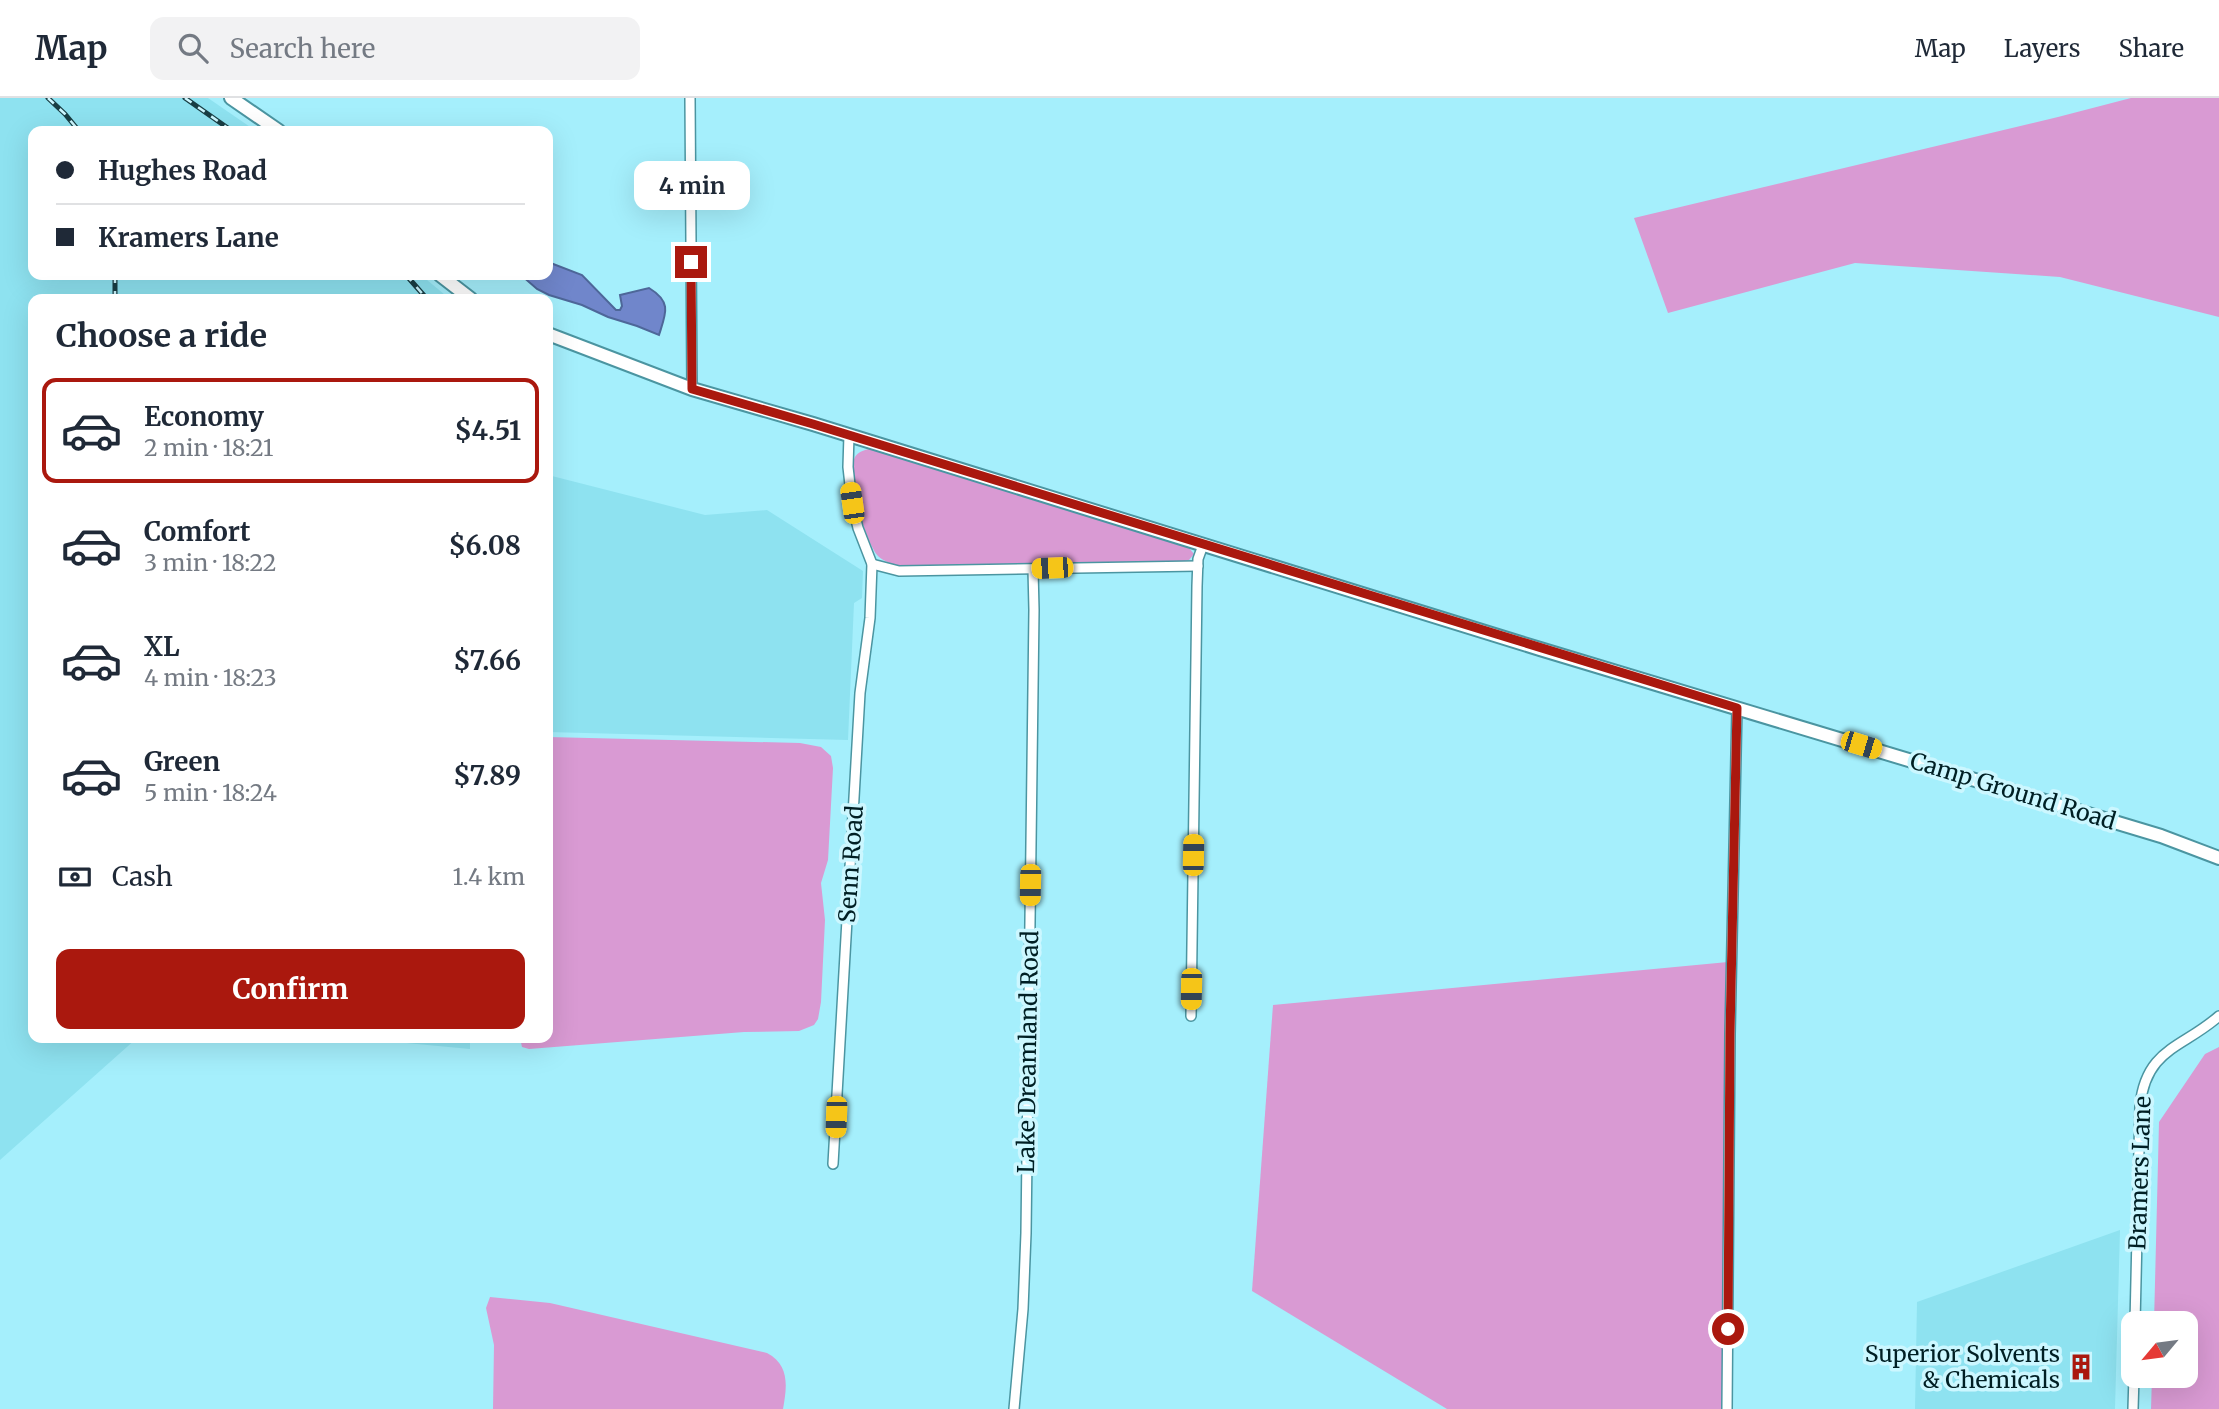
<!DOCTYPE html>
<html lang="en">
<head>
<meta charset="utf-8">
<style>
  body { margin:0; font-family:Merriweather,serif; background:#f2f2f3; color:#1f2937; height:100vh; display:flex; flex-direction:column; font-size:26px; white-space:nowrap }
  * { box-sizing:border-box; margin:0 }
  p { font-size:23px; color:#747a83 }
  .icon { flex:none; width:38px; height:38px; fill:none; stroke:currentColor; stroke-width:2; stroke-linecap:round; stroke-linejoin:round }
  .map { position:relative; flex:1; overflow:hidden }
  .details { position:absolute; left:28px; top:196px; width:525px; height:749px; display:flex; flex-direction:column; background:#fff; border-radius:14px; box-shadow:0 7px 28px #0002 }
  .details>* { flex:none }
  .top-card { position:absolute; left:28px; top:28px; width:525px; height:154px; border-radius:14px; box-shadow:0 7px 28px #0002; display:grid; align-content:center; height:154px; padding:0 28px; background:#fff }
  .needle { width:46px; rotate:241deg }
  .controls { position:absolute; left:2121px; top:1213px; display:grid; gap:14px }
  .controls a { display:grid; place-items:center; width:77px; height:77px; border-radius:14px; background:#fff; box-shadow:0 7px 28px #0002; font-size:35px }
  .end { position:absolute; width:32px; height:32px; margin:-16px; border:9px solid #aa180e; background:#fff; box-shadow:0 0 0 4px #fff }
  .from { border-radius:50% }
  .bubble { position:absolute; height:49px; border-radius:14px; background:#fff; box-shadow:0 7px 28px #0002; font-size:23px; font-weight:700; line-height:49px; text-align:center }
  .car { position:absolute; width:21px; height:42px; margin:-21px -10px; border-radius:9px; box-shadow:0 0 5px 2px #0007; background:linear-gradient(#f5c518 24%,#345 0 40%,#f5c518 0 76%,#345 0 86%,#f5c518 0) }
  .top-card b { display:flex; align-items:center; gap:24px; height:66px; font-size:26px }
  .top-card b+b { border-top:2px solid #e0e1e3 }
  .top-card i { width:18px; height:18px; background:#1f2937 }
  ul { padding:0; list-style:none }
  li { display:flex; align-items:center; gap:21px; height:105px; margin:0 14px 10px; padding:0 14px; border:4px solid transparent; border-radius:14px }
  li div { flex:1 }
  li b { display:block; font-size:26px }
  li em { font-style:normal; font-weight:700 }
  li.on { border-color:#aa180e }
  li>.icon { width:63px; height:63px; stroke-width:1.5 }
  h2 { padding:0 28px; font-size:32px; line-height:84px }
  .pay { display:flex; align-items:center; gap:18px; height:77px; padding:0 28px; font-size:26px }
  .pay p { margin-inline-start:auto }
  .primary-button { display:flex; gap:14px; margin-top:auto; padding:14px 28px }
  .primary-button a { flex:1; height:80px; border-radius:14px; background:#aa180e; color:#fff; font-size:28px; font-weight:700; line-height:80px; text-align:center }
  header { display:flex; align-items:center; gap:42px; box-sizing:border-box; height:98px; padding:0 35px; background:#fff; border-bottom:2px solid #e0e1e3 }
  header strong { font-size:33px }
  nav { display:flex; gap:38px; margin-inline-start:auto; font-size:24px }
  .search { width:490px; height:63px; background:#f2f2f3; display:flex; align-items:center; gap:18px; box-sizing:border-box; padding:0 24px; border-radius:14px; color:#747a83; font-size:26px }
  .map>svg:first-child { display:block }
  .built { fill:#8ee2f0 }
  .green { fill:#d99ad3 }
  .water { fill:#7086cb; stroke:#4e6799; stroke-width:2 }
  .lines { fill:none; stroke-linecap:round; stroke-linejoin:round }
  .street-casing { stroke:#4b95a1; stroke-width:12 }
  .secondary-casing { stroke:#4b95a1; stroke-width:16 }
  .street { stroke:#fff; stroke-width:9 }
  .secondary { stroke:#fff; stroke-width:12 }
  .rail-casing { stroke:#193e44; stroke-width:5 }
  .rail { stroke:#ccf7ff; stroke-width:2.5; stroke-dasharray:8; stroke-linecap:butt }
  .route { stroke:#aa180e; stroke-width:9 }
  .labels { text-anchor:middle; stroke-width:7; stroke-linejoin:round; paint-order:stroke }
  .street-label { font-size:23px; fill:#001f24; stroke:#ccf7ff }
  .poi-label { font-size:23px; fill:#001f24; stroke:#ccf7ff; text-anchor:end }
</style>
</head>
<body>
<header>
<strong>Map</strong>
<div class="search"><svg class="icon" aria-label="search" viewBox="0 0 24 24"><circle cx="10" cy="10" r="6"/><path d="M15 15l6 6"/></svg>Search here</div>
<nav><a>Map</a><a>Layers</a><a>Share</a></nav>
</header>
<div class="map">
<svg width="2219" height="1311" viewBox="0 0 2219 1311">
  <rect width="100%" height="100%" fill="#a5effc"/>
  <g class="built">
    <path d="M0 0H208L256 33H33V177H421L450 201H33V940H137L0 1062Z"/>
    <path d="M548 377 705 417 767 412 863 473 862 500 854 505 848 642 548 634Z"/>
    <path d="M353 940H470V951Z"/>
    <path d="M2120 1132 2115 1311H1915L1917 1204Z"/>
  </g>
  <g class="green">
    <path d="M2131 0H2219V219L2060 179 1855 165 1668 215 1634 120 2058 19Z"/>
    <path d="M869 351 1189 450 1194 456 1189 462 1172 466 899 468C893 466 885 464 879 459 865 446 846 375 855 359 858 354 864 352 869 351Z"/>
    <path d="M548 639 800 645 821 649 831 658 833 670 828 762 821 785 825 822 821 904 818 921 814 927 799 933 744 934 529 951 522 949 520 940H548Z"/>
    <path d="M1728 864 1724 1311H1447L1252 1193 1273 907Z"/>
    <path d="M2219 949V1311H2151L2152 1278H2186V1225H2154L2159 1024 2205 956Z"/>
    <path d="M490 1199 550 1205 767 1255C790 1267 787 1289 783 1311H493L494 1247 486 1210Z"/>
  </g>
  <path class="water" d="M548 164 582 177 616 212H620L622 208 620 197 649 190C672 204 666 215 659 237L637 228 608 219 582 207 549 197 537 191 521 177H548Z"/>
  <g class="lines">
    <g class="street-casing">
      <g id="street">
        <path d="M690 0 692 291"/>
        <path d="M872 466 899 473 1198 468"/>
        <path d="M1191 918 1197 488 1198 461 1203 447"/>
        <path d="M833 1066 860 595 870 520 872 466 858 430 852 405 848 369 849 337"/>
        <path d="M2135 1225 2140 1008C2146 950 2183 950 2219 918"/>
        <path d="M1014 1311 1023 1211 1026 1135 1034 512 1033 471"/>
        <path d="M1727 1311 1730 936 1737 610"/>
        <path d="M2133 1311 2134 1278"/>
      </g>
    </g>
    <g class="secondary-casing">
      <g id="secondary">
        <path d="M231 0 279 33"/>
        <path d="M440 177 471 201"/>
        <path d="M548 236 692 291 813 326 1540 551 2161 738 2219 760"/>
      </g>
    </g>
    <use href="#street" class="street"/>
    <use href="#secondary" class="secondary"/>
    <g class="rail-casing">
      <g id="rail">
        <path d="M48 0 65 16 79 33"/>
        <path d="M185 0 232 33"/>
        <path d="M115 177V201"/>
        <path d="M406 177 427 201"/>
        <path d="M548 368V400"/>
      </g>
    </g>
    <use href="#rail" class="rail"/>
  </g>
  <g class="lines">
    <path class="route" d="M691 164 692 291 813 326 1737 610 1730 936 1728 1231"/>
  </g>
  <defs>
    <g id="building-bare" transform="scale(2.1)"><path d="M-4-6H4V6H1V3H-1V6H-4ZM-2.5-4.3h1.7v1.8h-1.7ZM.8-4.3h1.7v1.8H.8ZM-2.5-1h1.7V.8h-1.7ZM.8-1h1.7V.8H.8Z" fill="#aa180e" stroke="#ccf7ff" stroke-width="2.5" paint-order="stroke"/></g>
  </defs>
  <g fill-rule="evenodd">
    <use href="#building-bare" x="2081" y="1269"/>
  </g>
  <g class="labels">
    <g class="street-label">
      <text transform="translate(2013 693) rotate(17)" y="8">Camp Ground Road</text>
      <text transform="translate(851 766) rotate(-86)" y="8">Senn Road</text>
      <text transform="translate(1028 954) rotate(-89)" y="8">Lake Dreamland Road</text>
      <text transform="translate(2140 1075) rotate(-88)" y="8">Bramers Lane</text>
    </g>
    <g class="poi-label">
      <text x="2060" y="1264">Superior Solvents<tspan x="2060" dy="26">&amp; Chemicals</tspan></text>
    </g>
  </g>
</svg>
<div class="controls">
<a><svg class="needle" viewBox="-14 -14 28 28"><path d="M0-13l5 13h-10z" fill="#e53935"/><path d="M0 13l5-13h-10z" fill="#747a83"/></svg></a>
</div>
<i class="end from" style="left:1728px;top:1231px"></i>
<i class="end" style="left:691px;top:164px"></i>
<div class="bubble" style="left:634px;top:63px;width:116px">4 min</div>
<i class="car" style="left:852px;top:405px;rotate:352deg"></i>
<i class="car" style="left:1052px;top:470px;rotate:268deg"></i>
<i class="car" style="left:1861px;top:647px;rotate:107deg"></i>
<i class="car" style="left:1193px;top:757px;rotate:1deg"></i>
<i class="car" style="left:1030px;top:787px;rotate:181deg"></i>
<i class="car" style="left:1191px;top:891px;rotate:181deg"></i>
<i class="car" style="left:836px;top:1019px;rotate:182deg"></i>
<div class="top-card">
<b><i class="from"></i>Hughes Road</b>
<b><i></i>Kramers Lane</b>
</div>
<section class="details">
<h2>Choose a ride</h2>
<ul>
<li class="on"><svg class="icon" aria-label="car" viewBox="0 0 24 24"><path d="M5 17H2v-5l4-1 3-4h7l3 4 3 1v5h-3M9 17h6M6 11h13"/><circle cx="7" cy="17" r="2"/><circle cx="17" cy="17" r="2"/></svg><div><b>Economy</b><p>2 min · 18:21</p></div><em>$4.51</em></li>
<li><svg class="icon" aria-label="car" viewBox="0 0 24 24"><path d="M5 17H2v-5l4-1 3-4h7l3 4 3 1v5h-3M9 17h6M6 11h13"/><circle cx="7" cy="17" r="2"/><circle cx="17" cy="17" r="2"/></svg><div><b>Comfort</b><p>3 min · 18:22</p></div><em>$6.08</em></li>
<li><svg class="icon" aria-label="car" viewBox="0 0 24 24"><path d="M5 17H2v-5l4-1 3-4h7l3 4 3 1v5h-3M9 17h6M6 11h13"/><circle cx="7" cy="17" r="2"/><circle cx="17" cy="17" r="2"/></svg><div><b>XL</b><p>4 min · 18:23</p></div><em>$7.66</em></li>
<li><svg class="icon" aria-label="car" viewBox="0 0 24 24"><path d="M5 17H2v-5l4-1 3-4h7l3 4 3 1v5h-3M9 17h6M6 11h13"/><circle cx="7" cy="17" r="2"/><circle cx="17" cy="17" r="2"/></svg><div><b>Green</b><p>5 min · 18:24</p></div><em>$7.89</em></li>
</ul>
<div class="pay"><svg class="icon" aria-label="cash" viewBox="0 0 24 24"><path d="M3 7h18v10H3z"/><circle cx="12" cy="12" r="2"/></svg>Cash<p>1.4 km</p></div>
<div class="primary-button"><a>Confirm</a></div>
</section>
</div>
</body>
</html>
